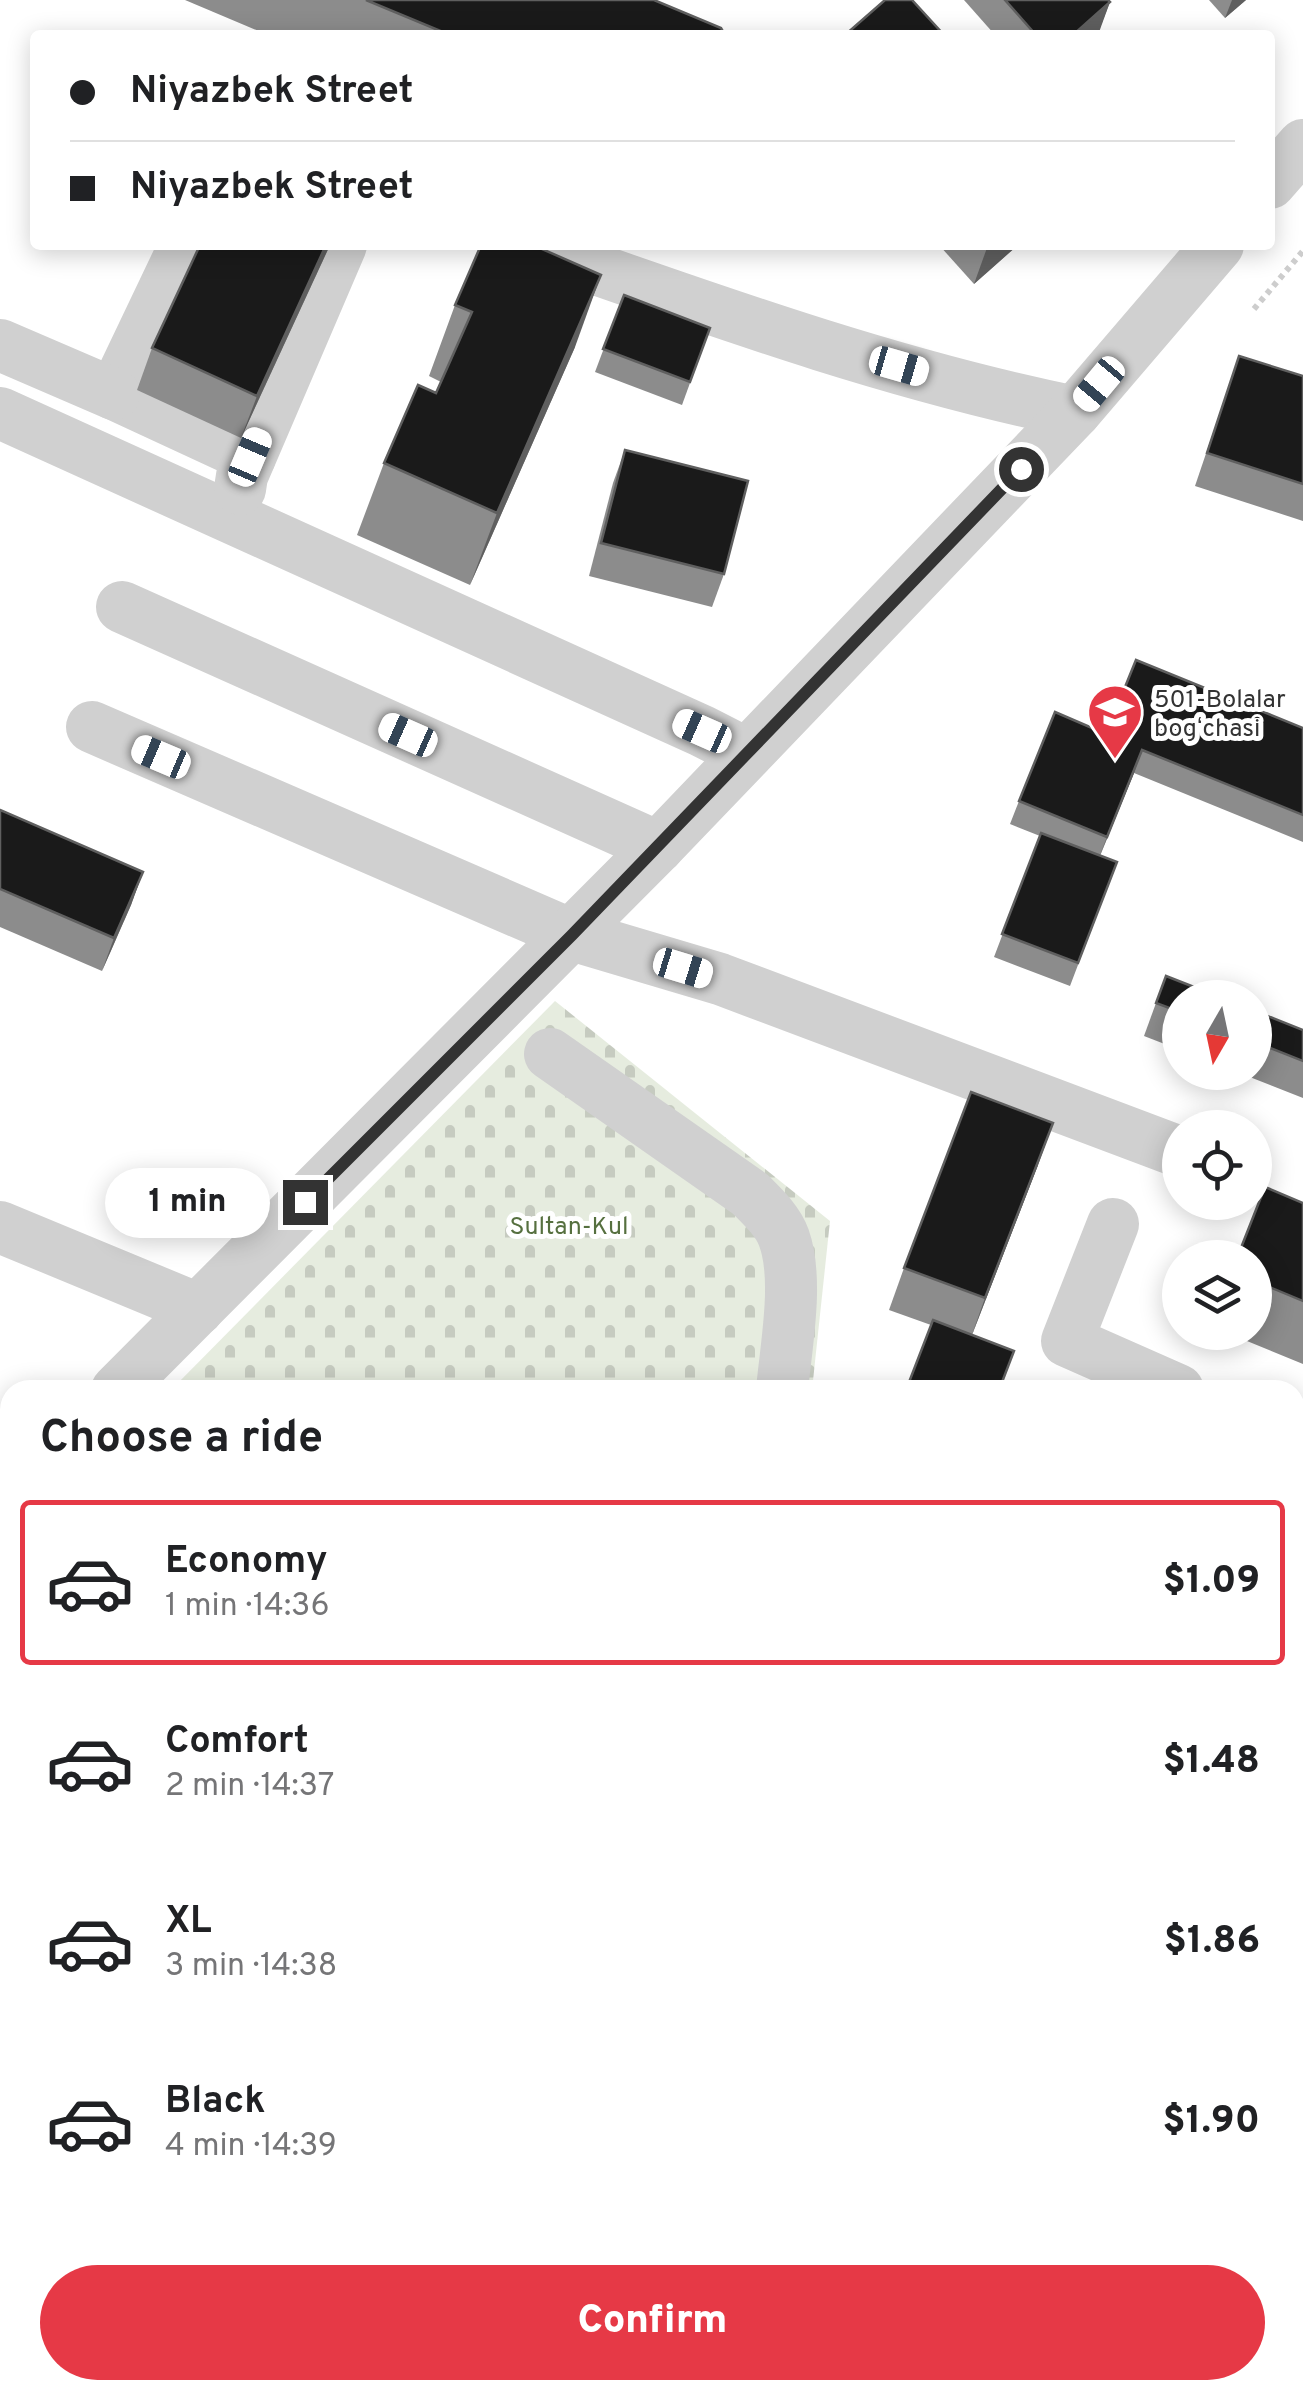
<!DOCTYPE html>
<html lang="en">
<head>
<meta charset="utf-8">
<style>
  body { margin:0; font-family:Overpass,sans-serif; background:#f6f6f6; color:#202124; height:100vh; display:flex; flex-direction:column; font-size:38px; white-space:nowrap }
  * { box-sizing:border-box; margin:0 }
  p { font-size:32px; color:#757577 }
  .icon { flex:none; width:55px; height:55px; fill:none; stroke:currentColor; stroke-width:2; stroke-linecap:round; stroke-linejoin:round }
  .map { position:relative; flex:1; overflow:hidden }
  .drawer { position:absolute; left:0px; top:1380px; width:1305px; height:1020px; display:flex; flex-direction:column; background:#fff; border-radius:30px 30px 0 0; box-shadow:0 5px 25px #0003 }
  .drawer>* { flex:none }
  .banner { position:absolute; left:30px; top:30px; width:1245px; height:220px; border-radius:10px; box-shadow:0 5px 25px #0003; display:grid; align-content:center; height:220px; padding:0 40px; background:#fff }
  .needle { width:65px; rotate:189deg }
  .fabs { position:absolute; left:1162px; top:980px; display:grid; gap:20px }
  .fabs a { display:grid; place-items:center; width:110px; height:110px; border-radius:50%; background:#fff; box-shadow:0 5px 25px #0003; font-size:50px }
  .end { position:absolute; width:45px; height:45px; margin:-22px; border:12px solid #333; background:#fff; box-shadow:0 0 0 5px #fff }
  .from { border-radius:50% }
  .bubble { position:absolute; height:70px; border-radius:35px; background:#fff; box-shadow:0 5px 25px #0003; font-size:32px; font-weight:800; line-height:70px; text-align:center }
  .car { position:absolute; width:30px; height:60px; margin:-30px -15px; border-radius:12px; box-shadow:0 0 8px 2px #0007; background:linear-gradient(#fff 24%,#345 0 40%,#fff 0 76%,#345 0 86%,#fff 0) }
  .banner b { display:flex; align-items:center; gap:35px; height:95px; font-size:38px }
  .banner b+b { border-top:2px solid #e0e0e0 }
  .banner i { width:25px; height:25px; background:#202124 }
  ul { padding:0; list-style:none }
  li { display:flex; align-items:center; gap:30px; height:165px; margin:0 20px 15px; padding:0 20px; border:5px solid transparent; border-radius:10px }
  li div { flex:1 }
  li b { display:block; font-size:38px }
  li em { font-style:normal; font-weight:800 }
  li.current { border-color:#e63946 }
  li>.icon { width:90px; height:90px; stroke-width:1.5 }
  h2 { padding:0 40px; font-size:45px; line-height:120px }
  .action { display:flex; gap:20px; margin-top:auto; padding:20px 40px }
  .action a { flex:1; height:115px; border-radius:60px; background:#e63946; color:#fff; font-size:40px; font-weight:800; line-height:115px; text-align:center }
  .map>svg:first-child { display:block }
  .cemetery { fill:url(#cemetery-stones) }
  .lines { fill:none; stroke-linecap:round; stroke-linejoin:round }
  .path { stroke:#cdcdcd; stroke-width:6; stroke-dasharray:5 5; stroke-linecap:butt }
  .minor { stroke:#d0d0d0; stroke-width:52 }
  .wall { fill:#8c8c8c }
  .shaded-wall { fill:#5f5f5f }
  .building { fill:#1a1a1a; stroke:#5f5f5f; stroke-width:2.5 }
  .route { stroke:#333; stroke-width:12 }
  .labels { text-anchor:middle; stroke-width:10; stroke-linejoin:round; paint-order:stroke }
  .poi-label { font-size:25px; fill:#333; stroke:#fff; text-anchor:start }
  .park-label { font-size:25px; fill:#56703f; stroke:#fff }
</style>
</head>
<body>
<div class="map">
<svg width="1303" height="2400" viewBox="0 0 1303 2400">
  <defs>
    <pattern id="cemetery-stones" width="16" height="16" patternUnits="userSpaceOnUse" patternTransform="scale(2.5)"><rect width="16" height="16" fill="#e6ecdf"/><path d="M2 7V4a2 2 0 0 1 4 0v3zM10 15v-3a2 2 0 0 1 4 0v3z" fill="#c6cbc0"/></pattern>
  </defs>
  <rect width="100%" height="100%" fill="#fff"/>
  <g class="cemetery">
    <path d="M555 1001 830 1221 812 1390H171Z"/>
    <path d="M10 1553V2390H132L119 2400H0V1563Z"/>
  </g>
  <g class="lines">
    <g class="path">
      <path d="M1254 309 1303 251"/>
      <path d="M447 2400 449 2390"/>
    </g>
    <g class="minor">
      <path d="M1270 183 1303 145"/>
      <path d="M185 245 114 394 250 457"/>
      <path d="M527 245C707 308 888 374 1075 412"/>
      <path d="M0 345 114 394"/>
      <path d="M0 413 702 731 747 754"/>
      <path d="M240 489 242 476 341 245"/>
      <path d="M122 607 658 847"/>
      <path d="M92 727 572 935 720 979 1180 1152"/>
      <path d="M550 1054 750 1194C763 1207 778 1221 784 1238 799 1280 786 1346 782 1390"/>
      <path d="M1113 1224 1067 1341 1178 1390"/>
      <path d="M0 1227 198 1309"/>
      <path d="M117 1390 658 847 1075 412 1218 245"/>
      <path d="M1295 1437 1303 1440"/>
      <path d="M0 1507 10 1497"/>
      <path d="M0 1930 10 1938"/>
      <path d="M0 2164 10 2167"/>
      <path d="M215 2400 228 2390"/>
    </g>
  </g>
  <g class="wall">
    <path d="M185 0H654L725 35H268Z"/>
    <path d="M964 0H1108L1110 2 1097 35H995Z"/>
    <path d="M1209 0H1246L1225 18Z"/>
    <path d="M200 245H330L241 438 137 390 152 348Z"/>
    <path d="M939 245H1018L974 284Z"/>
    <path d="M624 295 710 328 682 405 595 372Z"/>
    <path d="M455 305 575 347 470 585 357 535 384 463 436 393 441 382 429 376Z"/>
    <path d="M1239 356 1303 376V521L1195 486Z"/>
    <path d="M625 450 724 574 712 607 589 576 613 483Z"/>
    <path d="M1303 728V842L1134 773 1100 856 1117 862 1070 986 994 957 1040 836 1010 824 1019 801 1106 734Z"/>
    <path d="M0 810 143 872 131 905 102 971 0 927Z"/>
    <path d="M1180 998V1050L1144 1036 1156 1003Z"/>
    <path d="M1255 1011 1303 1030V1098L1237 1072H1255Z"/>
    <path d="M1038 1165 972 1335 931 1325 889 1310 904 1268Z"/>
    <path d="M1303 1203V1364L1225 1332H1255V1258Z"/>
    <path d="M1295 1728 1303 1731V1886L1295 1883Z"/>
  </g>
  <g class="shaded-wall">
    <path d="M1232 0H1246L1225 18Z"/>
    <path d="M1110 2 1098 35H1073Z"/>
    <path d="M326 245H330L241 438 257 396Z"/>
    <path d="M988 245H1018L974 284Z"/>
    <path d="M601 275 575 347 470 585 497 513Z"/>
    <path d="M1142 750 1134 773 1098 860 1107 837Z"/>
    <path d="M143 872 131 905 102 971 114 938Z"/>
    <path d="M1053 1123 1038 1165 970 1340 985 1298Z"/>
  </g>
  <g class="building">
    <path d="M366 0H654L721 28 725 35H450Z"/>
    <path d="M885 0H912L944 35H845Z"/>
    <path d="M1005 0H1108L1110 2 1073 35H1036Z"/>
    <path d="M200 245H326L257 396 152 348Z"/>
    <path d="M481 245H533L601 275 497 513 384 463 418 385 436 393 472 312 455 305Z"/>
    <path d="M624 295 710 328 690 382 603 349Z"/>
    <path d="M1239 356 1303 376V484L1207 453Z"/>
    <path d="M625 450 748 481 724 574 601 543Z"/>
    <path d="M1136 660 1303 728V815L1142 750 1107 837 1019 801 1055 712 1106 734Z"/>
    <path d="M0 810 143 872 114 938 0 889Z"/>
    <path d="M1041 833 1117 862 1078 963 1002 934Z"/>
    <path d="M1166 976 1222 998H1180V1012L1156 1003Z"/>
    <path d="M1255 1011 1303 1030V1061L1255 1042Z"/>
    <path d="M971 1092 1053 1123 985 1298 904 1268Z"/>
    <path d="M1265 1187 1303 1203V1301L1255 1281V1258H1237Z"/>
    <path d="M933 1320 1014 1351 999 1390H906Z"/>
    <path d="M1295 1728 1303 1731V1823L1295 1820Z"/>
    <path d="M501 2390H592L618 2400H497Z"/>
    <path d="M802 2390H816L841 2400H798Z"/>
  </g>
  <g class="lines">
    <path class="route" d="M305 1202 572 935 1021 469"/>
  </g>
  <defs>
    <g id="school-pin" transform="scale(2.875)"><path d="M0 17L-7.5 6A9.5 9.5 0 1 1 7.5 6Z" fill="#e63946" stroke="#fff"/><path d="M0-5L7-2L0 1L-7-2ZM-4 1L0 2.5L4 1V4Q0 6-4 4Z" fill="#fff"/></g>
  </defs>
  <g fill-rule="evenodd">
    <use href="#school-pin" x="1115" y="712"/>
  </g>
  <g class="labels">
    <g class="poi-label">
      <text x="1154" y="707">501-Bolalar<tspan x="1154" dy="29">bogʻchasi</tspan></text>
    </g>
    <g class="park-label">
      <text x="569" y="1234">Sultan-Kul</text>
    </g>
  </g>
</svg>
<div class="fabs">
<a><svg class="needle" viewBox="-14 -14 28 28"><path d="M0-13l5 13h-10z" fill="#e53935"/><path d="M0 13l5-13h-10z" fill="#757577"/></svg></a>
<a><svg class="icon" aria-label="locate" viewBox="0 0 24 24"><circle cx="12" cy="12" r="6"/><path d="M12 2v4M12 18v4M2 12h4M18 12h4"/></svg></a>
<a><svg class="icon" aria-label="layers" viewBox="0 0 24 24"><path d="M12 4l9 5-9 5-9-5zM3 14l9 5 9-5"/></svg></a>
</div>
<i class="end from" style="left:1021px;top:469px"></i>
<i class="end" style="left:305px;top:1202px"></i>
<div class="bubble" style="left:105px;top:1168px;width:165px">1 min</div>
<i class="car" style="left:899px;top:366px;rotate:106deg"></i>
<i class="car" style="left:1099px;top:384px;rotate:220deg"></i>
<i class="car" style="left:250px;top:457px;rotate:23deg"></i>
<i class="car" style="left:702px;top:731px;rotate:294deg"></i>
<i class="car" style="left:408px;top:735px;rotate:294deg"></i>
<i class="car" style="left:161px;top:757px;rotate:293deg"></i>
<i class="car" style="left:683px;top:968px;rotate:107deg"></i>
<div class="banner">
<b><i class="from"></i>Niyazbek Street</b>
<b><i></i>Niyazbek Street</b>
</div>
<section class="drawer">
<h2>Choose a ride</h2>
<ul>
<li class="current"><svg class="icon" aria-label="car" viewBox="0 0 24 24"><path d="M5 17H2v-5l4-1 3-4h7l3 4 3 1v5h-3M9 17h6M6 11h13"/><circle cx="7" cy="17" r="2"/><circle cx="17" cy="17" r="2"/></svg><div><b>Economy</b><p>1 min · 14:36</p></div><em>$1.09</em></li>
<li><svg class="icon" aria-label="car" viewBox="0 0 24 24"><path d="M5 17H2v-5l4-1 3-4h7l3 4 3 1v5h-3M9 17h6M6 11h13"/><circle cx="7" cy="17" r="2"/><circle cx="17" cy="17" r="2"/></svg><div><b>Comfort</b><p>2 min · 14:37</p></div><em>$1.48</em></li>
<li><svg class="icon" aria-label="car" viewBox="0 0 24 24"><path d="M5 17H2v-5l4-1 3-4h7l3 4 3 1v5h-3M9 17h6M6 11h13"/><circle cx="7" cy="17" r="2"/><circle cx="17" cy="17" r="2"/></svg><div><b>XL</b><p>3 min · 14:38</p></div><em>$1.86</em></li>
<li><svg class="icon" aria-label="car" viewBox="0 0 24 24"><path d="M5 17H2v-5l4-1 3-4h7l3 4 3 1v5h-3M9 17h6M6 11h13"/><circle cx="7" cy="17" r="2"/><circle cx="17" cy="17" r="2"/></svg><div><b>Black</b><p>4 min · 14:39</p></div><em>$1.90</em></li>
</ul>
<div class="action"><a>Confirm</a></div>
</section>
</div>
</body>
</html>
